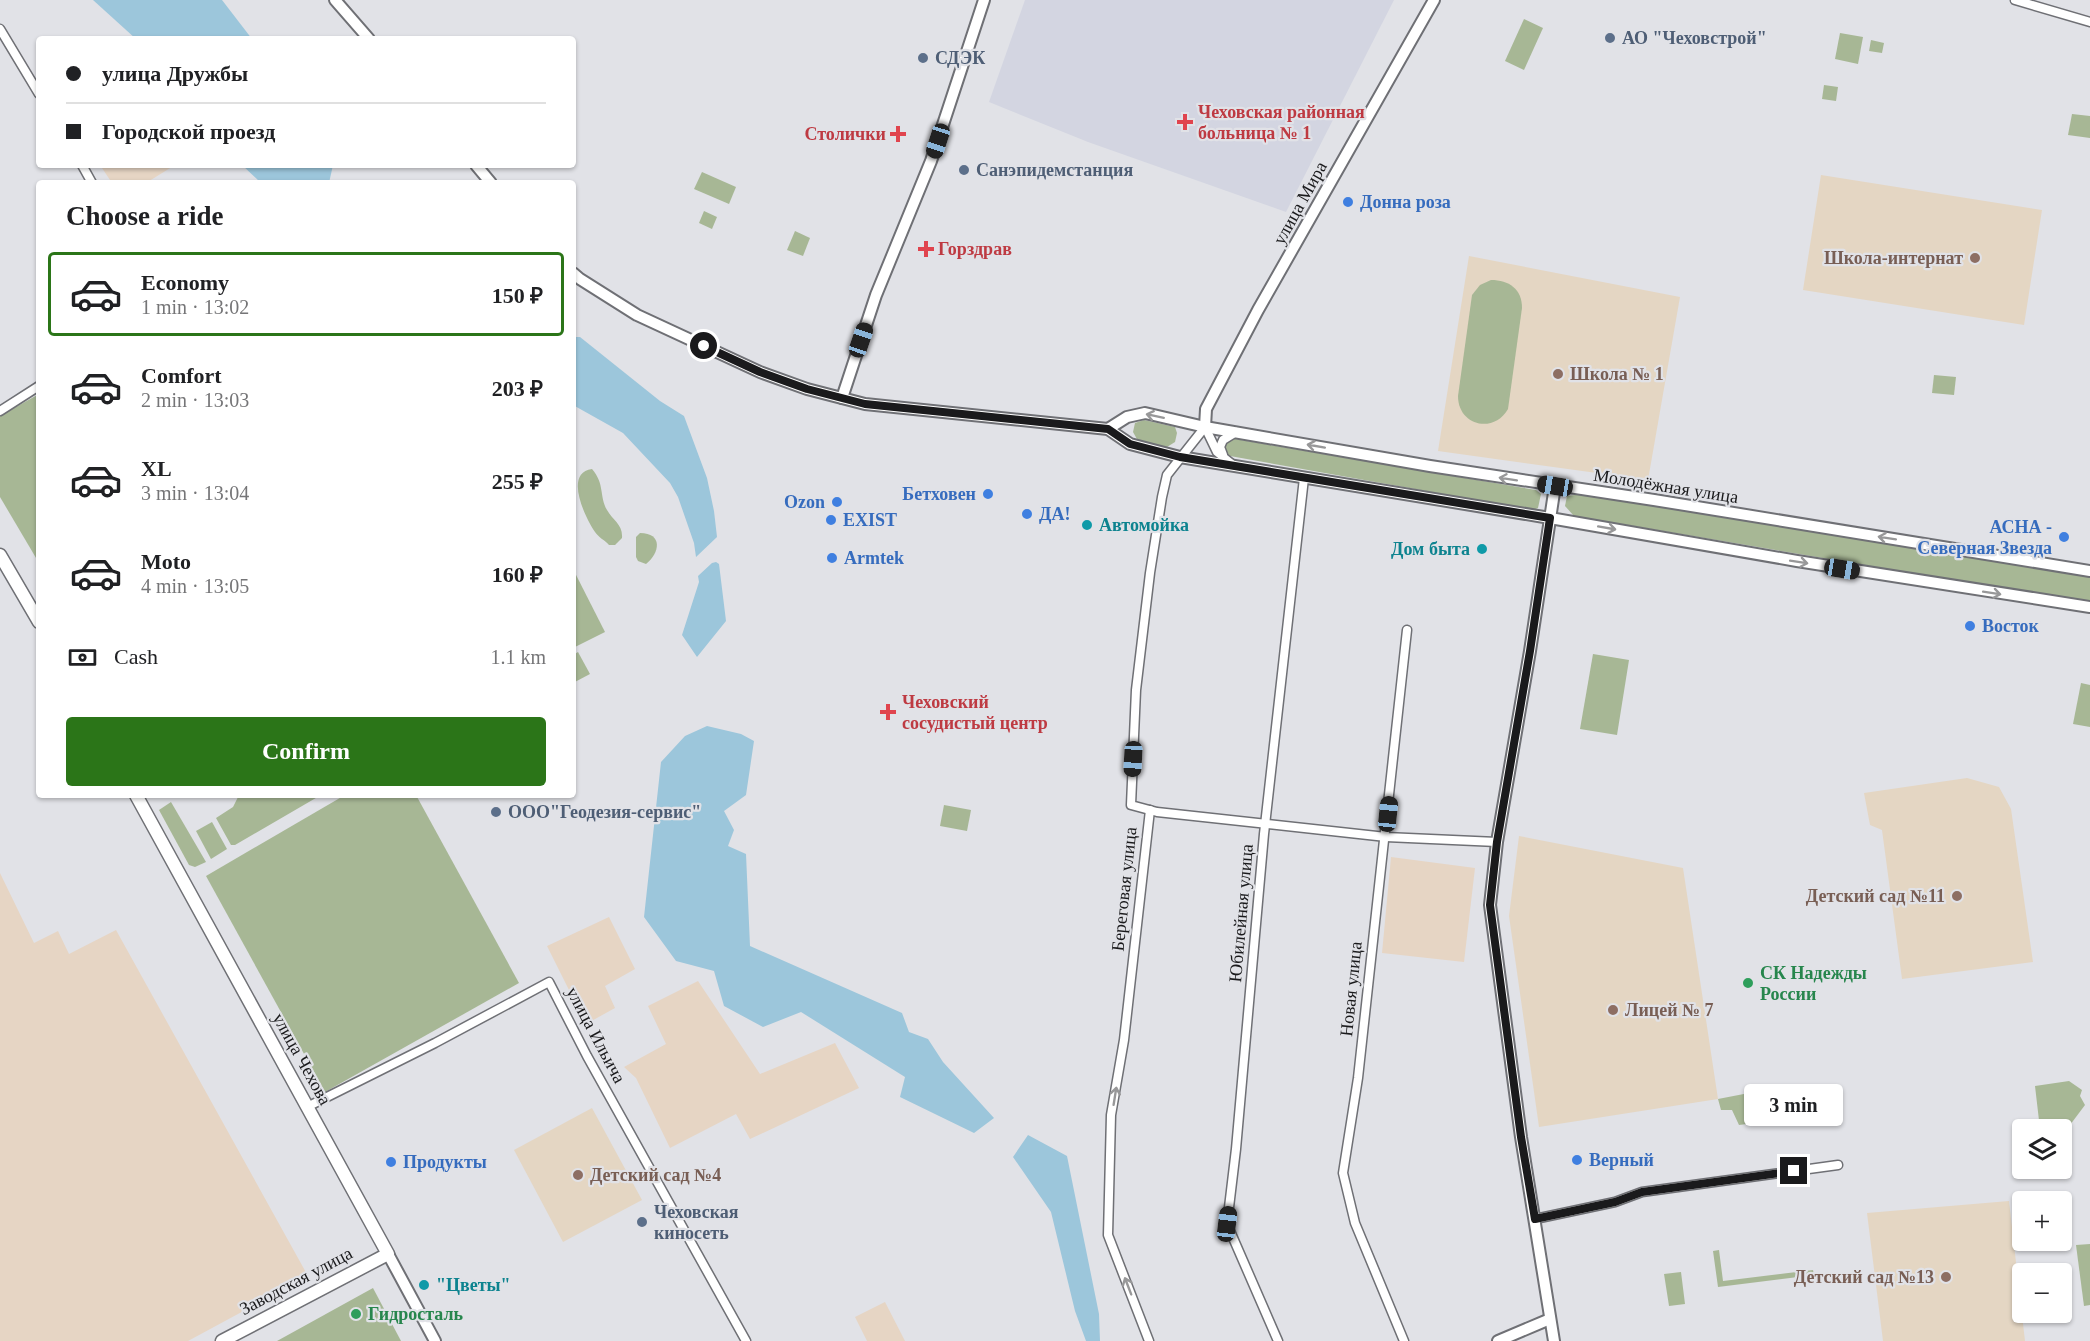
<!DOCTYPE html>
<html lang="en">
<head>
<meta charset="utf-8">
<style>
  body { margin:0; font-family:Georgia,serif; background:#f6f6f6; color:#202124; height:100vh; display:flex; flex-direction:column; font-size:22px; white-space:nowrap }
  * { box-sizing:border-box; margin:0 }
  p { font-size:20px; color:#757577 }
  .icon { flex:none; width:33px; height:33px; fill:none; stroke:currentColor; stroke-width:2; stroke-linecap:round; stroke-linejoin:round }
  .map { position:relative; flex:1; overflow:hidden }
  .sheet { position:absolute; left:36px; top:180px; width:540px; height:618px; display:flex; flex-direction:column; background:#fff; border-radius:6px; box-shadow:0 2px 4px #0004 }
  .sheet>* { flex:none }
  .top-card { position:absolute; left:36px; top:36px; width:540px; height:132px; border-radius:6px; box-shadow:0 2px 4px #0004; display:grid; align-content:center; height:132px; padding:0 30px; background:#fff }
  .controls { position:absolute; left:2012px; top:1119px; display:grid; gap:12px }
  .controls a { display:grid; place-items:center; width:60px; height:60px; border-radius:6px; background:#fff; box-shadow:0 2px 4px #0004; font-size:30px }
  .end { position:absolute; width:27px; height:27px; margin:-14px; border:8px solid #1a1a1c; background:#fff; box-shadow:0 0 0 3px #fff }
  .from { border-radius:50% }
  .bubble { position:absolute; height:42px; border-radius:6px; background:#fff; box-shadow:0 2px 4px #0004; font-size:20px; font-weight:700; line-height:42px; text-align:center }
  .car { position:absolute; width:18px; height:36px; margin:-18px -9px; border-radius:8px; box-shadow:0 0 4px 2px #0007; background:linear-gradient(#222 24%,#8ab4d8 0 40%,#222 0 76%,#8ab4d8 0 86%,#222 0) }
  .top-card b { display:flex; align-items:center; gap:21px; height:57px; font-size:22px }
  .top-card b+b { border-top:2px solid #e0e0e0 }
  .top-card i { width:15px; height:15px; background:#202124 }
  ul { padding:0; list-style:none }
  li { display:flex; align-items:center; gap:18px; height:84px; margin:0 12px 9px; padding:0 18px; border:3px solid transparent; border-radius:6px }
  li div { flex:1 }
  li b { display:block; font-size:22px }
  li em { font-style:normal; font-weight:700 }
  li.on { border-color:#2b7518 }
  li>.icon { width:54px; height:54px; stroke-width:1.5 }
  h2 { padding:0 30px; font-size:27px; line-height:72px }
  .pay { display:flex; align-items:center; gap:15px; height:66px; padding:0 30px; font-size:22px }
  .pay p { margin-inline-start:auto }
  .button { display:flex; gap:12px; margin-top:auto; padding:12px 30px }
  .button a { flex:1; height:69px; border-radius:6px; background:#2b7518; color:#fff; font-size:24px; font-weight:700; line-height:69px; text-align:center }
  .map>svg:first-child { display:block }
  .built { fill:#d3d5e1 }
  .industrial { fill:#e6d5c4 }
  .education { fill:#e4d6c3 }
  .green { fill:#a7b795 }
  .water { fill:#9cc6db }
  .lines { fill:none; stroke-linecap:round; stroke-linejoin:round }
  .minor-casing { stroke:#6f7075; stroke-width:11 }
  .tertiary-casing { stroke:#6f7075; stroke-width:14 }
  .secondary-casing { stroke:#6f7075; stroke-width:15 }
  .minor { stroke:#fff; stroke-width:8 }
  .tertiary { stroke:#fff; stroke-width:10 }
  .secondary { stroke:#fff; stroke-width:12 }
  .oneway { stroke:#989899 }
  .route { stroke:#1a1a1c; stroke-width:8 }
  .service-dot { fill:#5c6f8a; stroke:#e1e2e7; stroke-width:2 }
  .health-dot { fill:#e0444e; stroke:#e1e2e7; stroke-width:2 }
  .shop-dot { fill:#3f7fe0; stroke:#e1e2e7; stroke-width:2 }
  .education-dot { fill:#8d6e63; stroke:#e1e2e7; stroke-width:2 }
  .culture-dot { fill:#0f9aa8; stroke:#e1e2e7; stroke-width:2 }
  .leisure-dot { fill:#2e9e5b; stroke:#e1e2e7; stroke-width:2 }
  .labels { text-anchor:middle; stroke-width:4.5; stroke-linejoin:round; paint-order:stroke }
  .service-label { font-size:18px; font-weight:bold; fill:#4e5e75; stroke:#e1e2e7; text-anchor:start }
  .health-label { font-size:18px; font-weight:bold; fill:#be3a42; stroke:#e1e2e7; text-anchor:start }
  .shop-label { font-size:18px; font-weight:bold; fill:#366cbe; stroke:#e1e2e7; text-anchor:start }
  .street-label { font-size:18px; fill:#1a1a1c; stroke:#e1e2e7 }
  .education-label { font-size:18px; font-weight:bold; fill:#785e54; stroke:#e1e2e7; text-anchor:end }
  .culture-label { font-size:18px; font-weight:bold; fill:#0d838f; stroke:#e1e2e7; text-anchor:start }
  .leisure-label { font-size:18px; font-weight:bold; fill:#27864d; stroke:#e1e2e7; text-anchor:start }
</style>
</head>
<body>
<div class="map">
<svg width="2090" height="1341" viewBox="0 0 2090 1341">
  <rect width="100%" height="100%" fill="#e1e2e7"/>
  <path class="built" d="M1025 0H1394L1286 212 1088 142 989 102Z"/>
  <g class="industrial">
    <path d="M100 165H175L146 183H112Z"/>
    <path d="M1391 857 1475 868 1464 962 1382 953Z"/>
    <path d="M0 873 34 943 58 931 69 954 116 930 308 1276 188 1341H0Z"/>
    <path d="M609 917 635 969 605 986 615 1008 586 1024 547 946Z"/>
    <path d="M698 981 760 1074 835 1043 859 1088 750 1139 736 1114 670 1148 636 1078 624 1067 666 1044 648 1006Z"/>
    <path d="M885 1302 905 1341H867L855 1317Z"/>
  </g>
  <g class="education">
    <path d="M1821 175 2042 210 2024 325 1803 290Z"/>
    <path d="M1469 256 1680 297 1648 480 1438 451Z"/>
    <path d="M1967 778 1999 787 2011 809 2033 962 1902 979 1882 830 1870 825 1864 793Z"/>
    <path d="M1519 836 1683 868 1718 1099 1539 1127 1509 916Z"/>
    <path d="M592 1108 642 1200 563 1242 514 1150Z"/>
    <path d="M2009 1201 2025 1341H1883L1867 1213Z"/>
  </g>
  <g class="green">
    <path d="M1524 19 1543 28 1524 70 1505 61Z"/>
    <path d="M1840 33 1863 37 1858 64 1835 59Z"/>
    <path d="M1871 40 1884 43 1882 53 1869 51Z"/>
    <path d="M1824 85 1838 87 1836 101 1822 99Z"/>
    <path d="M2072 114 2090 116V138L2068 135Z"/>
    <path d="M702 172 736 187 729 204 694 189Z"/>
    <path d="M704 211 717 217 712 229 699 223Z"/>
    <path d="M795 231 810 238 803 256 787 250Z"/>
    <path d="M1491 280C1509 280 1522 289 1522 308L1508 409C1494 434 1458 426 1458 396L1472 295 1480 285Z"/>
    <path d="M1934 375 1956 377 1954 395 1932 393Z"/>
    <path d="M39 394V563L0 497V416Z"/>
    <path d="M1144 420 1175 427 1177 433 1175 442 1167 447 1138 441 1133 432 1135 423Z"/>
    <path d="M1235 439 1536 490 1541 494 1538 508 1533 510 1230 456 1225 451 1227 441Z"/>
    <path d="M592 469C605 484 599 496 607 510 613 521 623 524 622 538L615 545H609C605 540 599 538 595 532 586 519 563 473 592 469Z"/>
    <path d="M1583 494 2090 577V603L1574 516 1565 506 1567 496Z"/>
    <path d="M640 533C663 533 660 553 646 564L638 561 636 557V537Z"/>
    <path d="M573 569 605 632 573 648Z"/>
    <path d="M578 652 590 674 573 683V655Z"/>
    <path d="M1593 654 1629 660 1617 735 1580 729Z"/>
    <path d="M2081 683 2090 685V727L2073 724Z"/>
    <path d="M239 795H321L235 845H231L216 818 233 807Z"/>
    <path d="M345 795H416L519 983 325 1092 206 876Z"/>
    <path d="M171 802 206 862 195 867 189 865 159 810Z"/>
    <path d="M944 805 971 810 967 831 940 826Z"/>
    <path d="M212 822 227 849 211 859 196 831Z"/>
    <path d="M2069 1081 2082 1090 2080 1096 2085 1105 2061 1137V1130L2040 1129 2035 1086Z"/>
    <path d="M1795 1084 1796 1106 1777 1108 1778 1120 1739 1125 1732 1110H1721L1718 1099Z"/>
    <path d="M2090 1244V1305L2084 1306 2076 1245Z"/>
    <path d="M1719 1250 1723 1281 1813 1270 1814 1275 1718 1287 1713 1251Z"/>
    <path d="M1681 1272 1685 1304 1669 1306 1664 1274Z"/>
    <path d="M373 1288 401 1341H277Z"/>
  </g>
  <g class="water">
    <path d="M93 0H222L252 39H136Z"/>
    <path d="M242 165H333L329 183H261Z"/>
    <path d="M573 337H580L660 401 684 416 707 478 714 511 717 537 696 557 694 543 678 497 670 483 623 433 573 405Z"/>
    <path d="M716 562 719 564 726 621 697 657 682 635 699 582 698 576 712 563Z"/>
    <path d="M707 726 741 734 754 741 746 795 724 811 734 830 728 846 746 854 750 946 902 1013 909 1032 928 1039 943 1062 994 1118 974 1133 900 1097 905 1077 801 1012 763 1027 724 1006 714 971 676 961 644 917 661 762 685 736Z"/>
    <path d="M1028 1135 1067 1156 1099 1314 1100 1341H1086L1075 1311 1051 1212 1013 1157Z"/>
  </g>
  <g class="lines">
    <g class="minor-casing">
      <g id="minor">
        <path d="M2015 0 2090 22"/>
        <path d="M0 29 39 94"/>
        <path d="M82 165 92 183"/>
        <path d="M0 411 39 386"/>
        <path d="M1205 427 1167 475 1162 497 1150 573 1136 690 1131 805 1157 812 1386 837 1497 842"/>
        <path d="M1205 427 1217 452 1232 464"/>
        <path d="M1223 455 1220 447 1223 440 1236 432"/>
        <path d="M307 1107 435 1043 549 982 587 1056 746 1341"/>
        <path d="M1535 1219 1615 1202 1642 1192 1838 1165"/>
        <path d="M1149 1341 1108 1235 1111 1115 1124 1040 1150 810"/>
        <path d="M1278 1341 1227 1224 1236 1149 1264 834 1304 478"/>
        <path d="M1404 1341 1355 1223 1343 1173 1358 1078 1407 630"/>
      </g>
    </g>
    <g class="tertiary-casing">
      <g id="tertiary">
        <path d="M335 0 369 39"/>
        <path d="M476 165 491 183"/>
        <path d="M573 273 580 279 637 315 760 372 807 389 865 404 1108 429 1130 444 1180 457 1550 518 1797 561 2090 607"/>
        <path d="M842 398 876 295 931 161 984 0"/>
        <path d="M1205 427 1206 409 1258 310 1434 0"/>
        <path d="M1108 429 1127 417 1145 413 1205 427 1430 466 1654 500 2090 571"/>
        <path d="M388 1254 435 1341"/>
        <path d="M1498 1341 1550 1319"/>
        <path d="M1554 1341 1521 1137 1490 905 1497 842 1530 651 1555 486"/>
      </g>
    </g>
    <g class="secondary-casing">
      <g id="secondary">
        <path d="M0 555 39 622"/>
        <path d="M136 795 388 1254 222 1341"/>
      </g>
    </g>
    <use href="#minor" class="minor"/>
    <use href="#tertiary" class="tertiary"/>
    <use href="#secondary" class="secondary"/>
  </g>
  <defs><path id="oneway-shaft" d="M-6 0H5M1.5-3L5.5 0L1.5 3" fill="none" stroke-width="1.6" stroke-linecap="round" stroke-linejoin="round" transform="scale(1.5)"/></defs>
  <g class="oneway">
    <use href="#oneway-shaft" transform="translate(1155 416) rotate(-168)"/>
    <use href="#oneway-shaft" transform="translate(1316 446) rotate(-170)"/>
    <use href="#oneway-shaft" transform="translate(1508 479) rotate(-171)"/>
    <use href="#oneway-shaft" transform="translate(1607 528) rotate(10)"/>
    <use href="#oneway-shaft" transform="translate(1887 538) rotate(-171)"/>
    <use href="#oneway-shaft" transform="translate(1799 562) rotate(9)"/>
    <use href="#oneway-shaft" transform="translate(1992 593) rotate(9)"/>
    <use href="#oneway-shaft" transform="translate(1115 1096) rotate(-81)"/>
    <use href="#oneway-shaft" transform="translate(1128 1286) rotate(-111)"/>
  </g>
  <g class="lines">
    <path class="route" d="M704 346 760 372 807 389 865 404 1108 429 1130 444 1180 457 1550 518 1530 651 1497 842 1490 905 1521 1137 1535 1219 1615 1202 1642 1192 1794 1171"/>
  </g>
  <g class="service-dot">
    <circle cx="1610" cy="38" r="6"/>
    <circle cx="923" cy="58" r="6"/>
    <circle cx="964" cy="170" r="6"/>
    <circle cx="496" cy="812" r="6"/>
    <circle cx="642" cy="1222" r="6"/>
  </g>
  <g class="health-dot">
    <path d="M1182 113h6v6h6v6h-6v6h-6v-6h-6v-6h6z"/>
    <path d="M895 125h6v6h6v6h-6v6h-6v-6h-6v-6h6z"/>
    <path d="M923 240h6v6h6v6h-6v6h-6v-6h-6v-6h6z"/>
    <path d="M885 703h6v6h6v6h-6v6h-6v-6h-6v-6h6z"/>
  </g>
  <g class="shop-dot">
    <circle cx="1348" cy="202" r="6"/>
    <circle cx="988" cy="494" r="6"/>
    <circle cx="837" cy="502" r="6"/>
    <circle cx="1027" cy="514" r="6"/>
    <circle cx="831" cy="520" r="6"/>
    <circle cx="2064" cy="537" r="6"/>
    <circle cx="832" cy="558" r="6"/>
    <circle cx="1970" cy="626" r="6"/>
    <circle cx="1577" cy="1160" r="6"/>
    <circle cx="391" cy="1162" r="6"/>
  </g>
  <g class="education-dot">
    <circle cx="1975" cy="258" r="6"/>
    <circle cx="1558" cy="374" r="6"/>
    <circle cx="1957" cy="896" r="6"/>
    <circle cx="1613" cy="1010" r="6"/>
    <circle cx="578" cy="1175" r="6"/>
    <circle cx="1946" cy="1277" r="6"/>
  </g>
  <g class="culture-dot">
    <circle cx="1087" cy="525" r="6"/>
    <circle cx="1482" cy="549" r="6"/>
    <circle cx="424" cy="1285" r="6"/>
  </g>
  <g class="leisure-dot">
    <circle cx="1748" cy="983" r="6"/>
    <circle cx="356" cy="1314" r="6"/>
  </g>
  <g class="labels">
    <g class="service-label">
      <text x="1622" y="44">АО "Чеховстрой"</text>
      <text x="935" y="64">СДЭК</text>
      <text x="976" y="176">Санэпидемстанция</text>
      <text x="508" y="818">ООО"Геодезия-сервис"</text>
      <text x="654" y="1218">Чеховская<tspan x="654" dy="21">киносеть</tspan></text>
    </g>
    <g class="health-label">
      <text x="1198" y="118">Чеховская районная<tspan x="1198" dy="21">больница № 1</tspan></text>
      <text x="886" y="140" text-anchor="end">Столички</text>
      <text x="938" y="255">Горздрав</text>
      <text x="902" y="708">Чеховский<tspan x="902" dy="21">сосудистый центр</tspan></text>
    </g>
    <g class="shop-label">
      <text x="1360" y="208">Донна роза</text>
      <text x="976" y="500" text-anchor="end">Бетховен</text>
      <text x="825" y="508" text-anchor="end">Ozon</text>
      <text x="1039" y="520">ДА!</text>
      <text x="843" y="526">EXIST</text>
      <text x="2052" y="533" text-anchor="end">АСНА -<tspan x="2052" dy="21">Северная Звезда</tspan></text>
      <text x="844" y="564">Armtek</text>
      <text x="1982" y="632">Восток</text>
      <text x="1589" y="1166">Верный</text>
      <text x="403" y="1168">Продукты</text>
    </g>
    <g class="street-label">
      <text transform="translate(1300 203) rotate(-61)" y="6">улица Мира</text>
      <text transform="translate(1666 486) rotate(9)" y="6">Молодёжная улица</text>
      <text transform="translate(1124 889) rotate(-84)" y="6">Береговая улица</text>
      <text transform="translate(1241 913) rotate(-85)" y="6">Юбилейная улица</text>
      <text transform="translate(1351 989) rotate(-84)" y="6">Новая улица</text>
      <text transform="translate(596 1035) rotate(62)" y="6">улица Ильича</text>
      <text transform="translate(302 1059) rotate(61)" y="6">улица Чехова</text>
      <text transform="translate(296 1281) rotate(-28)" y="6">Заводская улица</text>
    </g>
    <g class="education-label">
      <text x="1963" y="264">Школа-интернат</text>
      <text x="1570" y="380" text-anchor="start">Школа № 1</text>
      <text x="1945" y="902">Детский сад №11</text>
      <text x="1625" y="1016" text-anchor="start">Лицей № 7</text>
      <text x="590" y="1181" text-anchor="start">Детский сад №4</text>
      <text x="1934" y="1283">Детский сад №13</text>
    </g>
    <g class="culture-label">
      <text x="1099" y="531">Автомойка</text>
      <text x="1470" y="555" text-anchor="end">Дом быта</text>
      <text x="436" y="1291">"Цветы"</text>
    </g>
    <g class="leisure-label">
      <text x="1760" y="979">СК Надежды<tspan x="1760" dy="21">России</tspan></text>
      <text x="368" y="1320">Гидросталь</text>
    </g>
  </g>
</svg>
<div class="controls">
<a><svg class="icon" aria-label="layers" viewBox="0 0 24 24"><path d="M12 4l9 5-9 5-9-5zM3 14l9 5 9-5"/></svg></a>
<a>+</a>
<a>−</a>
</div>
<i class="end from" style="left:704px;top:346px"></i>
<i class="end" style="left:1794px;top:1171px"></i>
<div class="bubble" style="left:1744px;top:1084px;width:99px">3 min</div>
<i class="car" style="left:938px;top:141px;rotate:198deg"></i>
<i class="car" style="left:861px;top:340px;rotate:19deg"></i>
<i class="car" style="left:1555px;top:486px;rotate:279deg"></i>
<i class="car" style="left:1842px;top:569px;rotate:99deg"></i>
<i class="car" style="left:1133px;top:759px;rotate:183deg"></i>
<i class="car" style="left:1388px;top:814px;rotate:6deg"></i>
<i class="car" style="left:1227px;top:1224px;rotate:7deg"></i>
<div class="top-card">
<b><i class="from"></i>улица Дружбы</b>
<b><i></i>Городской проезд</b>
</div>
<section class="sheet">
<h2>Choose a ride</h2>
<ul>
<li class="on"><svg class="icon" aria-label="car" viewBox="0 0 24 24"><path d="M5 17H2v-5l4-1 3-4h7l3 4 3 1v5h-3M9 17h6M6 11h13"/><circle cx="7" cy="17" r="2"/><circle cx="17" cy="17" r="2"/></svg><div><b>Economy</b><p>1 min · 13:02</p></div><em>150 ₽</em></li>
<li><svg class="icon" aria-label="car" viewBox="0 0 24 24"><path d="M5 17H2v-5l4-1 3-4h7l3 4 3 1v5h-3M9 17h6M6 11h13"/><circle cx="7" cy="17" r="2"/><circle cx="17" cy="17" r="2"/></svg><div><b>Comfort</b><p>2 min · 13:03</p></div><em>203 ₽</em></li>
<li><svg class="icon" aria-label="car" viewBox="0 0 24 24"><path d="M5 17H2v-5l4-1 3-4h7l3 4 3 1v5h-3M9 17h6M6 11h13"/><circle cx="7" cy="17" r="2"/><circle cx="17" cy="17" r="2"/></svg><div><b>XL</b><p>3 min · 13:04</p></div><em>255 ₽</em></li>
<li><svg class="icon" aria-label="car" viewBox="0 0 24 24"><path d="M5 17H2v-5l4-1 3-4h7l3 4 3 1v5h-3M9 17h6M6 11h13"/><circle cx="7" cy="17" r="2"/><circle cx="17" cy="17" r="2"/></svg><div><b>Moto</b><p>4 min · 13:05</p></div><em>160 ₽</em></li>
</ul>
<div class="pay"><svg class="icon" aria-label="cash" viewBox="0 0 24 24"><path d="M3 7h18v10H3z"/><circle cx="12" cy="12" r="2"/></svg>Cash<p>1.1 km</p></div>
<div class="button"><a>Confirm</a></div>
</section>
</div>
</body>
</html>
